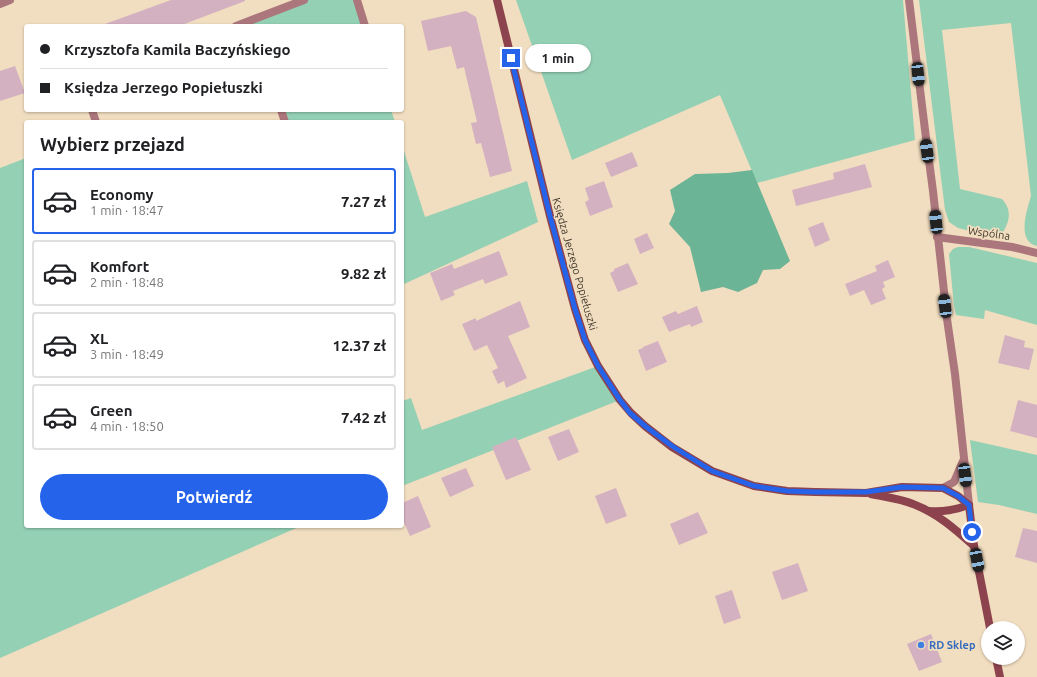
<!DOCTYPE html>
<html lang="pl">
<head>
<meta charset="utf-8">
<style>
  body { margin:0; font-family:Ubuntu,sans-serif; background:#f6f6f6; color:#202124; height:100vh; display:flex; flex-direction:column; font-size:15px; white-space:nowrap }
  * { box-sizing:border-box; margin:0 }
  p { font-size:13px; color:#757577 }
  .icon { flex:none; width:22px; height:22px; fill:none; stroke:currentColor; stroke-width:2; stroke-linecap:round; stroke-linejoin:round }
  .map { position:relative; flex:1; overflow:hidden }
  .details { position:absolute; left:24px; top:120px; width:380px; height:408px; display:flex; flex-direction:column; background:#fff; border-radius:4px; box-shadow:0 1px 3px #0004 }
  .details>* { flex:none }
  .top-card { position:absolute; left:24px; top:24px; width:380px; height:88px; border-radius:4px; box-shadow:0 1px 3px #0004; display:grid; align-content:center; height:88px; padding:0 16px; background:#fff }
  .tools { position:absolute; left:981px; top:621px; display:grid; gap:8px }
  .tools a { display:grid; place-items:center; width:44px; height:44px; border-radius:50%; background:#fff; box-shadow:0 1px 3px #0004; font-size:20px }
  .end { position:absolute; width:18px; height:18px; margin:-9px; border:5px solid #2563eb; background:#fff; box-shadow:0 0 0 2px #fff }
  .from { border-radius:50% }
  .bubble { position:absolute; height:28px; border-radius:14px; background:#fff; box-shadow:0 1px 3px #0004; font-size:13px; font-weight:700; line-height:28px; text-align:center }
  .car { position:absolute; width:12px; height:24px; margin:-12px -6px; border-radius:5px; box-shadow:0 0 3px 1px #0007; background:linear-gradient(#222 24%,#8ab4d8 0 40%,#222 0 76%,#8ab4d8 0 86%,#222 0) }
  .top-card b { display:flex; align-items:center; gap:14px; height:38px; font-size:15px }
  .top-card b+b { border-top:1px solid #e0e0e0 }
  .top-card i { width:10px; height:10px; background:#202124 }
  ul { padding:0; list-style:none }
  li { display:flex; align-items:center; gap:12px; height:66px; margin:0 8px 6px; padding:0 8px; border:2px solid #e0e0e0; border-radius:4px }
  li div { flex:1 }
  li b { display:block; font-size:15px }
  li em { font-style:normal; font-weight:700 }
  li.on { border-color:#2563eb }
  li>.icon { width:36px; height:36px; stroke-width:1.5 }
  h2 { padding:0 16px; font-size:18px; line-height:48px }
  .primary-button { display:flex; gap:8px; margin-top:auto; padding:8px 16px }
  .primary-button a { flex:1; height:46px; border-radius:24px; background:#2563eb; color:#fff; font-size:16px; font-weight:700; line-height:46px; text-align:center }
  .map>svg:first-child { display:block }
  .green { fill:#94d0b4 }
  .forest { fill:#6bb495 }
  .building { fill:#d4b1c1 }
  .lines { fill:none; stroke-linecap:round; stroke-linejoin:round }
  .lane { stroke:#ac777c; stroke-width:8 }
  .street { stroke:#ac777c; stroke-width:8 }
  .secondary { stroke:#8d434d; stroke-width:8 }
  .route { stroke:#2563eb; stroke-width:5 }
  .shop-dot { fill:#3f7fe0; stroke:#f1ddbf; stroke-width:1.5 }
  .labels { text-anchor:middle; stroke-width:3.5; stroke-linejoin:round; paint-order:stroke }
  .street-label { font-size:11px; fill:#40382c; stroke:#f1ddbf }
  .shop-label { font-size:11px; font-weight:bold; fill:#366cbe; stroke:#f1ddbf; text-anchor:start }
</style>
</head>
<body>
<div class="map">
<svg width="1037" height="677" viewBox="0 0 1037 677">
  <rect width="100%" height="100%" fill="#f1ddbf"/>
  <g class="green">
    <path d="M306 0H356L365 26H254L252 22Z"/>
    <path d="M516 0H903L915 140 757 183 720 95 572 160Z"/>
    <path d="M919 0H1037V246C1016 241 1027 210 1031 196L1011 23 942 30 960 189 1002 199C1013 211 1009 222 1002 234L991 236 958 228 949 222 945 210Z"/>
    <path d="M283 110H391L395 122H287Z"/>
    <path d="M402 145 425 217 527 181 538 222 402 285Z"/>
    <path d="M26 158V526H301L0 658V168Z"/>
    <path d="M958 247H969L1037 263V325L985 310 984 319 956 315 954 306 949 254 953 249Z"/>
    <path d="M598 366 620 400 402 486V401L411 398 422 430Z"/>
    <path d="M970 440 1037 455V514L999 505 978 502Z"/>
  </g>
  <path class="forest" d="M752 170 790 261 780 269 763 270 757 283 738 292 723 287 701 292 690 247 669 224 675 211 670 190 695 174 728 173Z"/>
  <g class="building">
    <path d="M171 0H245V1L179 26H106L105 24Z"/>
    <path d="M466 11 476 17 512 171 490 177 481 143 476 144 471 123 477 122 464 67 457 69 451 46 428 51 421 21Z"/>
    <path d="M15 66 25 93 0 101V71Z"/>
    <path d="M632 152 638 166 611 177 605 163Z"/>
    <path d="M865 164 872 187 796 206 792 190 834 179 833 173Z"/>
    <path d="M604 181 613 207 590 216 585 202 589 200 585 188Z"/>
    <path d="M823 222 830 240 815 247 808 228Z"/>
    <path d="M647 233 654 248 640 254 634 239Z"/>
    <path d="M499 251 508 275 485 284 483 279 453 291 455 295 441 301 430 273 452 264 454 269Z"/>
    <path d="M888 260 895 277 883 282 885 287 882 289 886 299 871 305 864 290 850 296 845 284 877 271 875 266Z"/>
    <path d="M628 263 638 284 618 292 610 273 614 271V269Z"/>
    <path d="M520 301 530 327 508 336 527 378 506 388 504 381 498 384 492 371 498 368 487 345 474 351 462 324 476 318V321Z"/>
    <path d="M697 306 703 322 691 327 690 324 669 332 662 317 676 311 678 314Z"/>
    <path d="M1005 335 1025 341 1024 347 1034 349 1029 370 998 363Z"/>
    <path d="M658 341 667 362 646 371 638 350 643 348V347Z"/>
    <path d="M1018 400 1037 405V438L1010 431Z"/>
    <path d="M569 429 579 452 558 461 548 437Z"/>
    <path d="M516 437 531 470 506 480 492 447Z"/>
    <path d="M466 468 474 486 450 497 441 478Z"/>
    <path d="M616 488 627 516 606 524 595 496Z"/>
    <path d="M418 496 431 527 410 536 402 518V503Z"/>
    <path d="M698 512 708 533 679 545 670 524Z"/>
    <path d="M1023 528 1037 531V563L1015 557Z"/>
    <path d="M798 563 808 591 782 600 772 572Z"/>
    <path d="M732 590 741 618 724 624 715 596Z"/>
    <path d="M931 634 942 662 919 671 907 644Z"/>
  </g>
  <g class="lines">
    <g class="lane">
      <path d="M357 0 365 26"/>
      <path d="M236 26 304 0"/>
      <path d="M92 110 96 122"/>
      <path d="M281 110 285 122"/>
    </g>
    <g class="street">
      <path d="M909 0 926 138 933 191 947 319 955 374 969 505"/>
      <path d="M0 4 10 0"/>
      <path d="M937 237 1012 247 1037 253"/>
      <path d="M943 488 954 482 963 461"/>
    </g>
    <g class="secondary">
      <path d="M497 0 550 216 575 309 585 340 598 366 620 400 631 413 645 426 672 447 712 471 754 486 787 491 815 492 866 493 902 487 943 488 958 496 969 505"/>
      <path d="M871 494C885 497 901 499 913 504 937 513 955 529 974 546"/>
      <path d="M969 505 974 546 990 628"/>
      <path d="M929 511C944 512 954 510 969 505"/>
      <path d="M996 658 1000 677"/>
    </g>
  </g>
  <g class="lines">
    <path class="route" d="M511 58 550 216 575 309 585 340 598 366 620 400 630 413 645 426 672 446 712 471 754 486 787 491 815 492H866L902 487 943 488 958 496 969 505 972 532"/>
  </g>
  <circle class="shop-dot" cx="921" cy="645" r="4"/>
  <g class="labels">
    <g class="street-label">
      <text transform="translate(989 233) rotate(8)" y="4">Wspólna</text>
      <text transform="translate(575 264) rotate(74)" y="4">Księdza Jerzego Popiełuszki</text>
    </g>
    <g class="shop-label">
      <text x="929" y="649">RD Sklep</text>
    </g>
  </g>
</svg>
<div class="tools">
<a><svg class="icon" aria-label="layers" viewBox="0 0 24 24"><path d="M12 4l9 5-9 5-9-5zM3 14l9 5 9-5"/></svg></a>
</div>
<i class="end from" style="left:972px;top:532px"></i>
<i class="end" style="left:511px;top:58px"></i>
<div class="bubble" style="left:525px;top:44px;width:66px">1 min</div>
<i class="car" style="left:918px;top:74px;rotate:174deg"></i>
<i class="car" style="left:927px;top:151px;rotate:352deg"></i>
<i class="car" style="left:936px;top:222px;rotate:354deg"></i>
<i class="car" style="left:945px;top:306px;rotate:353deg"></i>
<i class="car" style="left:965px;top:475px;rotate:173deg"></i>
<i class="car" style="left:977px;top:560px;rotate:169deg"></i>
<div class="top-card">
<b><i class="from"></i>Krzysztofa Kamila Baczyńskiego</b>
<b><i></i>Księdza Jerzego Popiełuszki</b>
</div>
<section class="details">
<h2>Wybierz przejazd</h2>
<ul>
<li class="on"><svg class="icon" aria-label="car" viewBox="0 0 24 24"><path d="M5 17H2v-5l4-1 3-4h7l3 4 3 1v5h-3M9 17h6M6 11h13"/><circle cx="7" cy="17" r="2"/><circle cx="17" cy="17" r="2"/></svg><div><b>Economy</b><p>1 min · 18:47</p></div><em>7.27 zł</em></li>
<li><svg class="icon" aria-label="car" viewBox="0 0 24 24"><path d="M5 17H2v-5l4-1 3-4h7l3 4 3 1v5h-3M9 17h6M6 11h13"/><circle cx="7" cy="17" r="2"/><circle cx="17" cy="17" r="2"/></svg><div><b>Komfort</b><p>2 min · 18:48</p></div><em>9.82 zł</em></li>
<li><svg class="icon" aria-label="car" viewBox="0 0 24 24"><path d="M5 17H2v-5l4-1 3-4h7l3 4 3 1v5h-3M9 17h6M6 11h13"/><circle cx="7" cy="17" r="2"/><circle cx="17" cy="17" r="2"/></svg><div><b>XL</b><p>3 min · 18:49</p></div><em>12.37 zł</em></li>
<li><svg class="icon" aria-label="car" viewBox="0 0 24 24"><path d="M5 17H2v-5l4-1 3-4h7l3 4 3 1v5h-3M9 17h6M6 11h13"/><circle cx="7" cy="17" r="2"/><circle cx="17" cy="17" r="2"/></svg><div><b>Green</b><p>4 min · 18:50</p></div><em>7.42 zł</em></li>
</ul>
<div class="primary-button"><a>Potwierdź</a></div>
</section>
</div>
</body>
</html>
